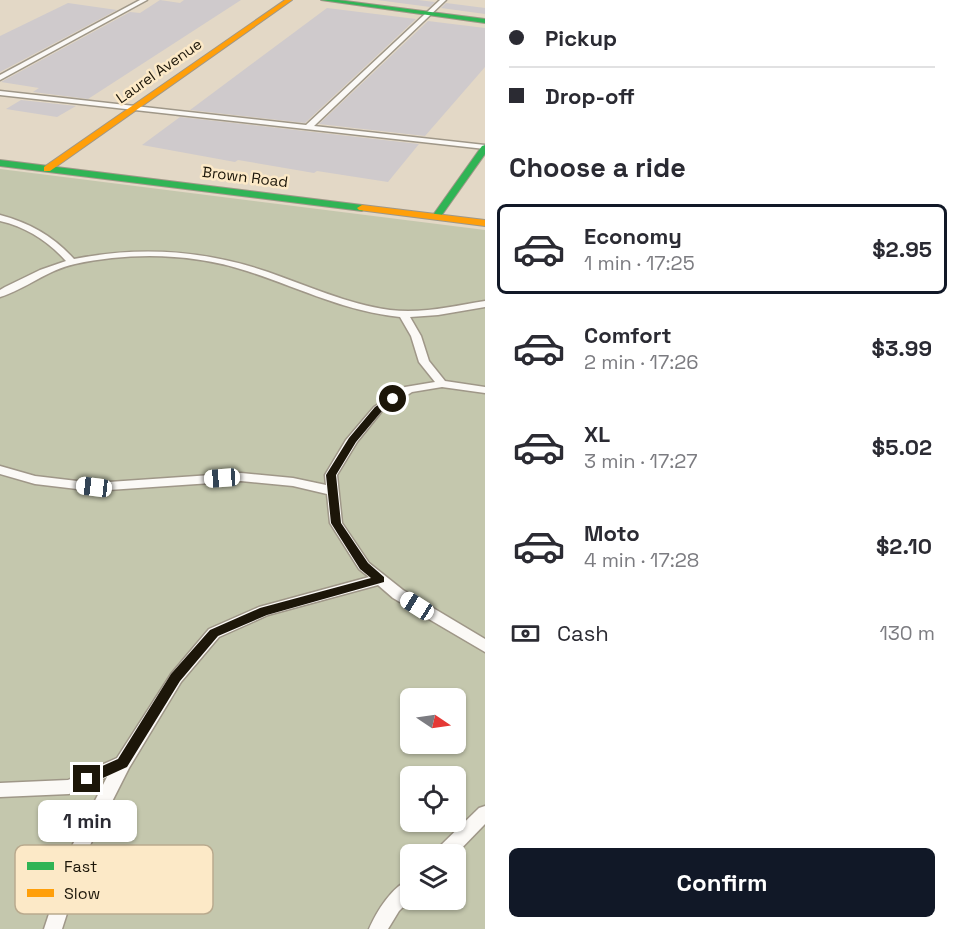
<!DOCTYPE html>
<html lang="en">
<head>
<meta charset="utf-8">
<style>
  body { margin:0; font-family:"Space Grotesk",sans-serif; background:#f7f7f7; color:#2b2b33; height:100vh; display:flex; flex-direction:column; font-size:22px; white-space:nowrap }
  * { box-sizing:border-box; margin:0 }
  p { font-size:20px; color:#7c7c81 }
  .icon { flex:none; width:33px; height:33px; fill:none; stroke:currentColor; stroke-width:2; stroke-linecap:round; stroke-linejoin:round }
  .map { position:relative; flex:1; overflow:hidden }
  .sheet { display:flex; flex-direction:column; background:#fff; width:474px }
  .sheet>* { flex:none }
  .guide { display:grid; align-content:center; height:132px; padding:0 24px; background:#fff }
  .needle { width:39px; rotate:103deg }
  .controls { position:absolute; left:400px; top:688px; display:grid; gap:12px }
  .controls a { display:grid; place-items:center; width:66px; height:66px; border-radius:9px; background:#fff; box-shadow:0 2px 4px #0004; font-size:30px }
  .end { position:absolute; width:27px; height:27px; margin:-14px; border:8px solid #1c1609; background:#fff; box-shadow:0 0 0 3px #fff }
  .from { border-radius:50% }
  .bubble { position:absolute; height:42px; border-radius:9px; background:#fff; box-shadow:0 2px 4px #0004; font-size:20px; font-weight:800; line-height:42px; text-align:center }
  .car { position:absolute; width:18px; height:36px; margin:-18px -9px; border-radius:8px; box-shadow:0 0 4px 2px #0007; background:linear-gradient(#fff 24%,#345 0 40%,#fff 0 76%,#345 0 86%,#fff 0) }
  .guide b { display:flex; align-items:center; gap:21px; height:57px; font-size:22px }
  .guide b+b { border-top:2px solid #e1e1e2 }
  .guide i { width:15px; height:15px; background:#2b2b33 }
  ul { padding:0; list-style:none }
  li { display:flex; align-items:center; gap:18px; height:90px; margin:0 12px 9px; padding:0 12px; border:3px solid transparent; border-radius:9px }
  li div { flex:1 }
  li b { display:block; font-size:22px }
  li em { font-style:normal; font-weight:800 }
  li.selected { border-color:#111827 }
  li>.icon { width:54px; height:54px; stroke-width:1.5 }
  h2 { padding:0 24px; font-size:27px; line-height:72px }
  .pay { display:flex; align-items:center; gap:15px; height:66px; padding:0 24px; font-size:22px }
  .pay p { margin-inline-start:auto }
  .primary-button { display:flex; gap:12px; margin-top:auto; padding:12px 24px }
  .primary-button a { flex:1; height:69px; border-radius:9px; background:#111827; color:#fff; font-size:24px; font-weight:800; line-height:69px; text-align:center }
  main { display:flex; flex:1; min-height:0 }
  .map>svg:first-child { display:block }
  .green { fill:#c4c7ad; fill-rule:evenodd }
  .building { fill:#cfcacc }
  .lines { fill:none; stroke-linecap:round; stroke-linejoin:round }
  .lane-casing { stroke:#9f9788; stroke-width:3 }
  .fast-casing { stroke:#9f9788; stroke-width:2 }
  .slow-casing { stroke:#9f9788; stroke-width:2 }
  .lane { fill:#fbf9f6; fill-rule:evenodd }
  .fast { fill:#30b455; fill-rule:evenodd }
  .slow { fill:#ff9f0a; fill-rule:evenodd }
  .route { fill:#1c1609 }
  .labels { text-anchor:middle; stroke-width:5; stroke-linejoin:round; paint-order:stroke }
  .far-street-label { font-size:15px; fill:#1c1609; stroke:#fce9c7 }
  .key { fill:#fce9c7; stroke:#b9aa8e; stroke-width:1.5 }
  .key-label { font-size:16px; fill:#1c1609 }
</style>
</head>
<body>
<main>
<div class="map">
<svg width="485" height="929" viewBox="0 0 485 929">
  <rect width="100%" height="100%" fill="#e3d8c6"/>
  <path class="green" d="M0 169 485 230V929H0ZM411 699H456V744H411ZM411 777H456V822H411ZM411 855H456V900H411Z"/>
  <g class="building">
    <path d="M160 0 180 3 184 0H241L88 99 33 92 39 88 1 82 130 12 140 13Z"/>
    <path d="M377 0H418L435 2 430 7Z"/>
    <path d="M68 3 117 10 0 72V36Z"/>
    <path d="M446 3 485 8V14L441 8Z"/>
    <path d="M327 8 416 19 305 123 190 110Z"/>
    <path d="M428 21 485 28V67L425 136 319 124Z"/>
    <path d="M21 100 76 106 57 117 6 109Z"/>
    <path d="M180 117 419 144 388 182 317 171 314 173 238 160 235 162 142 145Z"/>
  </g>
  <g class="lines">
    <g class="lane-casing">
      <g id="lane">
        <path d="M140 0H147L0 80V75Z"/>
        <path d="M440 0H446L314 126 485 145V149L0 95V91L306 125Z"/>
        <path d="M0 215C30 223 53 236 74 259 140 246 204 250 268 272 308 286 347 304 390 310 422 314 454 306 485 301V307L438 315 410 317 421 336 429 361 445 381 485 387V393L442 387 412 392 382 411 357 442 337 475 342 523 369 563 403 590 485 639V652L393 598 378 585 268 615 219 637 181 682 129 768 87 851 62 929H44L70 850 107 777 69 794 0 797V783L68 780 117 758 171 674 209 629 259 607 369 577 359 569 330 523 327 494 293 486 241 481 94 491 35 484 0 474V466L35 476 94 483 241 473 293 478 326 485 325 475 346 440 374 407 405 387 435 382 419 362 411 336 400 317C346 312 297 287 247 271 192 253 131 252 75 264 47 270 26 289 0 297V290L5 287 40 270 66 261C48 241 26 227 0 221Z"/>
        <path d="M485 806V824L455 855H434L437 849 479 808Z"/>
        <path d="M411 879V899L399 911 388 929H369C377 911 392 886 411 879Z"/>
      </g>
    </g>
    <g class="fast-casing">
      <g id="fast">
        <path d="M321 0H338L485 19V23Z"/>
        <path d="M485 145V154L439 219H433V215L482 146Z"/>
        <path d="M0 160 362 205 367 208 362 211 0 166Z"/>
      </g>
    </g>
    <g class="slow-casing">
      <g id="slow">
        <path d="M285 0H292L50 171H44V167Z"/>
        <path d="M362 205 485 220V226L359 210 357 208Z"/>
      </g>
    </g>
    <use href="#lane" class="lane"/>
    <use href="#fast" class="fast"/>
    <use href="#slow" class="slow"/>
  </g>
  <path class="route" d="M390 397 398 399 382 411 356 442 336 475 341 523 368 563 384 577V582L267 615 218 636 180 681 127 767 92 783H82V775L118 759 171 674 210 630 260 608 371 578 360 569 331 523 326 475 349 438 375 407Z"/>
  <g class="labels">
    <g class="far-street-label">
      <text transform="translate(159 71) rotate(-35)" y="5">Laurel Avenue</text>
      <text transform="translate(245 177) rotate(7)" y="5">Brown Road</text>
    </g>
  </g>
  <rect x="15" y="845" width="198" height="69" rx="9" class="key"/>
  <rect x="27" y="862" width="27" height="8" fill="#30b455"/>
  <rect x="27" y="889" width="27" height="8" fill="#ff9f0a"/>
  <g class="key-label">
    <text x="64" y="872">Fast</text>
    <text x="64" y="899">Slow</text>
  </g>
</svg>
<div class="controls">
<a><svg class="needle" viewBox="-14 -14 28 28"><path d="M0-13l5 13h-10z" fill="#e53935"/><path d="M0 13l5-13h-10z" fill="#7c7c81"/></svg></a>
<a><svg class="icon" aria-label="locate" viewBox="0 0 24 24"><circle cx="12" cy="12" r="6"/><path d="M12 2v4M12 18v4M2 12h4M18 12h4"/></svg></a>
<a><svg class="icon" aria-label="layers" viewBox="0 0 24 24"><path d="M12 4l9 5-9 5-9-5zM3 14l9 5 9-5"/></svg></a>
</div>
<i class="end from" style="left:393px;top:399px"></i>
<i class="end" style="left:87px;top:779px"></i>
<div class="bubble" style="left:38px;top:800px;width:99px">1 min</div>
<i class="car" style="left:222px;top:478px;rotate:266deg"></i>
<i class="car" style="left:94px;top:487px;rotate:277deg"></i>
<i class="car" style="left:417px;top:606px;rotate:302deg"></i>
</div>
<section class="sheet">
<div class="guide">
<b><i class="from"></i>Pickup</b>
<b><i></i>Drop-off</b>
</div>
<h2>Choose a ride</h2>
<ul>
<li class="selected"><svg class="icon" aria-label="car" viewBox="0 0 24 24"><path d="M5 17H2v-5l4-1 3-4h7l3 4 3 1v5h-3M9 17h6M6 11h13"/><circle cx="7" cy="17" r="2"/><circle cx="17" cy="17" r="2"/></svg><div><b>Economy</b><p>1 min · 17:25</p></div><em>$2.95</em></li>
<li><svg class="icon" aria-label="car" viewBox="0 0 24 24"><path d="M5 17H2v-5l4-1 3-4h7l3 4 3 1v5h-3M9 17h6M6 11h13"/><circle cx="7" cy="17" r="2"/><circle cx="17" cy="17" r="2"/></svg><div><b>Comfort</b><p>2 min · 17:26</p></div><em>$3.99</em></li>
<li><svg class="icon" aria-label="car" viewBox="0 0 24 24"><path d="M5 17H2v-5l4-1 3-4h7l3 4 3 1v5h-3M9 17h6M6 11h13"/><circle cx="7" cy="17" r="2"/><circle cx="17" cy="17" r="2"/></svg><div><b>XL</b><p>3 min · 17:27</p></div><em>$5.02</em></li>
<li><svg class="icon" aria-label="car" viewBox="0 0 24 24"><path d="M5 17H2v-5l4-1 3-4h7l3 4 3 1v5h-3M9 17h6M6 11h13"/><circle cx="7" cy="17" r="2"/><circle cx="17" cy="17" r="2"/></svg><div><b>Moto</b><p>4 min · 17:28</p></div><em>$2.10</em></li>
</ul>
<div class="pay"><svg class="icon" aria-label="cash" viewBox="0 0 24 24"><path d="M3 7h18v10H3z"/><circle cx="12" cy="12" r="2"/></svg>Cash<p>130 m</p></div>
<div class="primary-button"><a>Confirm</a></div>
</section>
</main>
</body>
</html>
